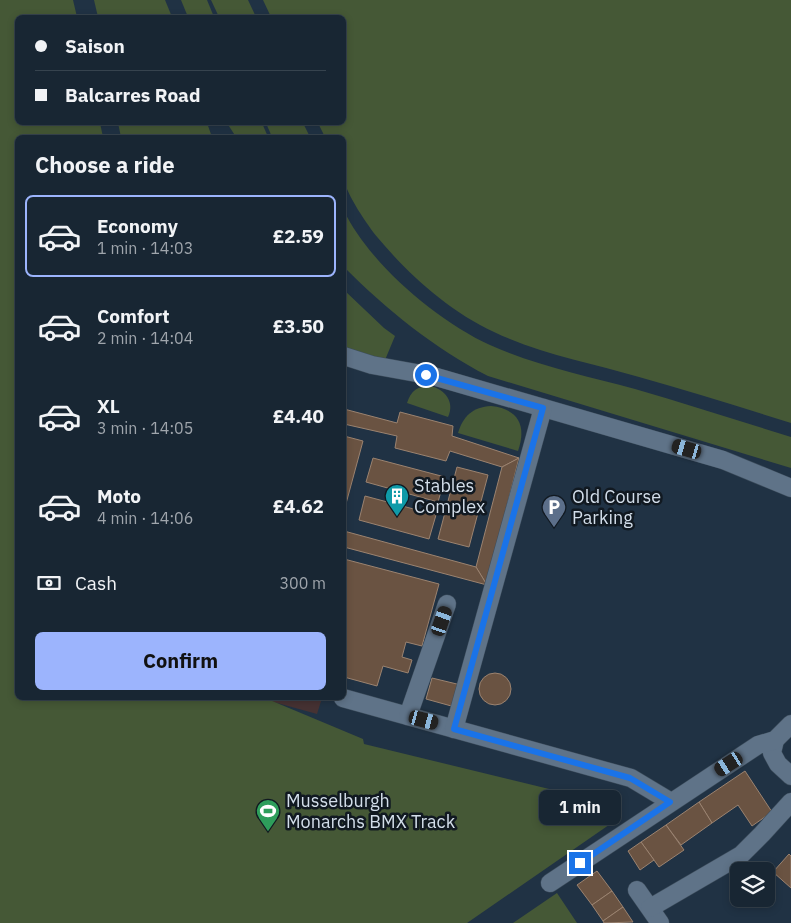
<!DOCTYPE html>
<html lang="en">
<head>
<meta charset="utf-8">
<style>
  body { margin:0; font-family:"IBM Plex Sans",sans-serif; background:#212e3b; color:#f1f3f6; height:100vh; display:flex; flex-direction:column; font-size:19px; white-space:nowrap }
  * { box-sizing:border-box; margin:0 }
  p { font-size:16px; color:#9fa5ac }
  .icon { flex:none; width:28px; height:28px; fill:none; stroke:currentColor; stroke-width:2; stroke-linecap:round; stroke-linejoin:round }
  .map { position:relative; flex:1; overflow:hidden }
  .drawer { position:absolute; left:15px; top:135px; width:331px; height:565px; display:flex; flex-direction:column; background:#182633; border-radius:8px; box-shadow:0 2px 8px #0003,0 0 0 1px #36434e }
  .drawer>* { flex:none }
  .banner { position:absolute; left:15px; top:15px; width:331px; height:110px; border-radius:8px; box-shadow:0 2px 8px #0003,0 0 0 1px #36434e; display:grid; align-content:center; height:110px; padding:0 20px; background:#182633 }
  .tools { position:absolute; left:730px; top:862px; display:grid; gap:10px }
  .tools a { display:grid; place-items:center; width:45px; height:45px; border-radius:8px; background:#182633; box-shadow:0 2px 8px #0003,0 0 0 1px #36434e; font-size:25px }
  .end { position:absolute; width:22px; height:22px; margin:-11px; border:6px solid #1a73e8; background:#fff; box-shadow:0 0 0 2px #fff }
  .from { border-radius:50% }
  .bubble { position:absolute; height:35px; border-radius:8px; background:#182633; box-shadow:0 2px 8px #0003,0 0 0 1px #36434e; font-size:16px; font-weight:700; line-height:35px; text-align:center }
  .car { position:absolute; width:15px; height:30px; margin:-15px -8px; border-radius:6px; box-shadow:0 0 4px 1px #0007; background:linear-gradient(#222 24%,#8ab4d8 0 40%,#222 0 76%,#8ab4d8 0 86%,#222 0) }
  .banner b { display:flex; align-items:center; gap:18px; height:48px; font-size:19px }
  .banner b+b { border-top:1px solid #36434e }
  .banner i { width:12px; height:12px; background:#f1f3f6 }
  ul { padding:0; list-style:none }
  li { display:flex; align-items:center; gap:15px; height:82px; margin:0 10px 8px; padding:0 10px; border:2px solid transparent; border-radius:8px }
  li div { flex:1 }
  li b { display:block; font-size:19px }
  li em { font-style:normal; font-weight:700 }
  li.current { border-color:#9cb4fd }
  li>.icon { width:45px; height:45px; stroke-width:1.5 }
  h2 { padding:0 20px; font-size:22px; line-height:60px }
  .pay { display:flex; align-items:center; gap:12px; height:55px; padding:0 20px; font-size:19px }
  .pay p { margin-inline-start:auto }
  .button { display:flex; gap:10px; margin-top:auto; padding:10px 20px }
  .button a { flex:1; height:58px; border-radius:8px; background:#9cb4fd; color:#111; font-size:20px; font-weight:700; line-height:58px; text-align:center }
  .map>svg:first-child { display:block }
  .industrial { fill:#463233 }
  .green { fill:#455836 }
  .building { fill:#6a5342; stroke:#9b8370 }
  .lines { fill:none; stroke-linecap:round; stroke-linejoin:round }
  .minor-casing { stroke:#3d4d5c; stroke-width:19 }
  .minor { stroke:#5f7388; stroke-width:18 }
  .route { stroke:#1a73e8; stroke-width:6 }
  .labels { text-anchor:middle; stroke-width:5; stroke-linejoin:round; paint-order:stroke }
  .poi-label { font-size:18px; fill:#d3deea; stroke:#111921; text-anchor:start }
</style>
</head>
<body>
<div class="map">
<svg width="791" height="923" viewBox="0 0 791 923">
  <rect width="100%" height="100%" fill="#203244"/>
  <path class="industrial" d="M259 698H322L317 714Z"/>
  <g class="green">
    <path d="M0 0H73L77 17 18 18V122L100 123 103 137 18 138V698H265L363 739 364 744 615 805 619 818 467 923H0Z"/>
    <path d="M94 0H165L172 17H98Z"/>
    <path d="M181 0H207L214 17H188Z"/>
    <path d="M211 0H248L256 17H219Z"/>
    <path d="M263 0H791V423C740 407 690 391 639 377 591 363 540 354 494 332 449 311 410 276 378 238 368 226 346 194 344 179 341 166 344 151 344 138L325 137 318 123 344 122V18L271 17Z"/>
    <path d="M118 123H207L212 137H121Z"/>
    <path d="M227 123H262L268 137H236Z"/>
    <path d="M266 123H303L310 137H272Z"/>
    <path d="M344 211C370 264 437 321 490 345 536 366 587 376 635 389 687 404 739 421 791 437V468L488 376C434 348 387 310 344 267Z"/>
    <path d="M344 290 384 328 395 336 385 360 344 348Z"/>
    <path d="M430 386C445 389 455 402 448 417L407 403C411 391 417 386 430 386Z"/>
    <path d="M491 406C518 409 527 425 518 451L458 433C463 416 473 407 491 406Z"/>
    <path d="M557 893 577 923H513Z"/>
  </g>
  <g class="building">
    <path d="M344 409 397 423 400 412 453 426 452 436 519 458 502 467 450 451 446 461 395 448 397 436 344 424Z"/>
    <path d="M344 436 363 441 344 511Z"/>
    <path d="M373 458 445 477 438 502 366 482Z"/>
    <path d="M519 458 487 585 476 567 502 467Z"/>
    <path d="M457 467 488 475 469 547 438 539Z"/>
    <path d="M365 496 436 515 429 539 359 520Z"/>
    <path d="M344 531 476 567 487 585 344 547Z"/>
    <path d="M344 559 439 584 422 646 406 642 402 657 412 660 408 673 383 666 377 686 344 677Z"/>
    <circle cx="495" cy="689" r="16"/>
    <path d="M432 678 461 685 455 707 426 699Z"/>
    <path d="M745 771 772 812 752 826 738 805 712 823 699 802Z"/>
    <path d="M699 802 712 823 681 845 666 825Z"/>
    <path d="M666 825 684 850 659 867 641 842Z"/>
    <path d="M641 842 654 860 640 870 628 851Z"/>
    <path d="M789 854 791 856V888L773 872Z"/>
    <path d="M597 871 612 891 592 905 577 885Z"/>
    <path d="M612 891 623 907 603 921 592 905Z"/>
    <path d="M623 907 633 922 604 923 603 921Z"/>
  </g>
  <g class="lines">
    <g class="minor-casing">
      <g id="minor">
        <path d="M344 356 372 365 433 376 723 460 791 488"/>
        <path d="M343 698 631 778 671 802"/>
        <path d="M408 716 447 604"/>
        <path d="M454 729 543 408"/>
        <path d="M775 740 772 753 778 764 791 776"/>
        <path d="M550 883 758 745 775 740 791 724"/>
        <path d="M637 890 660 923"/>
        <path d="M650 908 741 855 762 834 791 802"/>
      </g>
    </g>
    <use href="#minor" class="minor"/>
  </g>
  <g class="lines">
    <path class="route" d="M426 375 543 408 454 729 630 778 670 802 580 863"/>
  </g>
  <defs>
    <g id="building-pin" transform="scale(1.25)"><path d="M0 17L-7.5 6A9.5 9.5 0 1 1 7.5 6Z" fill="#0f9aa8" stroke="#111921"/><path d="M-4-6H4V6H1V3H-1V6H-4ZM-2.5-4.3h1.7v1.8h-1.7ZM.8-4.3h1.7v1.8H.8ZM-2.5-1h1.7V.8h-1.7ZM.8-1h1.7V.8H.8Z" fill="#fff"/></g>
    <g id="parking-pin" transform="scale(1.25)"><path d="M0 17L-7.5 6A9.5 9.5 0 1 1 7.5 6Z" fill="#5c6f8a" stroke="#111921"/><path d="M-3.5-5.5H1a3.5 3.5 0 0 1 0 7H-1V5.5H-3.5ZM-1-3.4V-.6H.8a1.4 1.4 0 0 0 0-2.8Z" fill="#fff"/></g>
    <g id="stadium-pin" transform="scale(1.25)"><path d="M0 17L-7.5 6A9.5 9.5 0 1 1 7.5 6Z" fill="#2e9e5b" stroke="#111921"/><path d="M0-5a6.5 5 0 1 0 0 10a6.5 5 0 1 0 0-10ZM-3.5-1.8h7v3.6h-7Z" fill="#fff"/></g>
  </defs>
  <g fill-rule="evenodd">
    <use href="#building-pin" x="397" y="496"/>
    <use href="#parking-pin" x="554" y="507"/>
    <use href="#stadium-pin" x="268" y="811"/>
  </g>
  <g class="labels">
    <g class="poi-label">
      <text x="414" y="492">Stables<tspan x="414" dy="21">Complex</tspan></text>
      <text x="572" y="503">Old Course<tspan x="572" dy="21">Parking</tspan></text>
      <text x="286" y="807">Musselburgh<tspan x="286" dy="21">Monarchs BMX Track</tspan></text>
    </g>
  </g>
</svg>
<div class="tools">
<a><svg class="icon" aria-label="layers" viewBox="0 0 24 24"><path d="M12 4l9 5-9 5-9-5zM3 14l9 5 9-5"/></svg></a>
</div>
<i class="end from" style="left:426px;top:375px"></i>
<i class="end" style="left:580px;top:863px"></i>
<div class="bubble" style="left:539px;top:790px;width:82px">1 min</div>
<i class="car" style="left:687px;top:449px;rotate:286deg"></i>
<i class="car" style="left:442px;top:621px;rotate:19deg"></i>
<i class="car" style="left:424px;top:720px;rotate:105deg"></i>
<i class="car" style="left:729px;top:764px;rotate:237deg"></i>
<div class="banner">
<b><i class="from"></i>Saison</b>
<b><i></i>Balcarres Road</b>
</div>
<section class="drawer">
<h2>Choose a ride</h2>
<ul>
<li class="current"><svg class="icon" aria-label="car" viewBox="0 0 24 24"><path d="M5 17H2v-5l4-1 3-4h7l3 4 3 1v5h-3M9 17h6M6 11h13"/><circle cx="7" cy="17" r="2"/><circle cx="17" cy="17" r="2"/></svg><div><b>Economy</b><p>1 min · 14:03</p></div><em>£2.59</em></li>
<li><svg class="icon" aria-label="car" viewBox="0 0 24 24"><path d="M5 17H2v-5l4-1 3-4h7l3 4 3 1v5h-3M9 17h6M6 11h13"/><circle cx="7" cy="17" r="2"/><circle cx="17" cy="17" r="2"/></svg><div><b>Comfort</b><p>2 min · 14:04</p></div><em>£3.50</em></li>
<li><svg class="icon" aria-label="car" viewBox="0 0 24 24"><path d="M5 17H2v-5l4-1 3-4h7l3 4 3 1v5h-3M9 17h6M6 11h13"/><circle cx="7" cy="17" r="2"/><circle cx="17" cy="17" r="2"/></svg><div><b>XL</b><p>3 min · 14:05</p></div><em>£4.40</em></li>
<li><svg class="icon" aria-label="car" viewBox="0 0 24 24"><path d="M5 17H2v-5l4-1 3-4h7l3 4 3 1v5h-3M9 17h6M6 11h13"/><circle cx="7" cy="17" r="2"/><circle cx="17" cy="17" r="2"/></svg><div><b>Moto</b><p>4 min · 14:06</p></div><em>£4.62</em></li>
</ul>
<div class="pay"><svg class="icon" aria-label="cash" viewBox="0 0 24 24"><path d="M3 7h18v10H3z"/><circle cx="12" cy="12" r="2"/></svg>Cash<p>300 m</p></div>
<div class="button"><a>Confirm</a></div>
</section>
</div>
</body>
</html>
